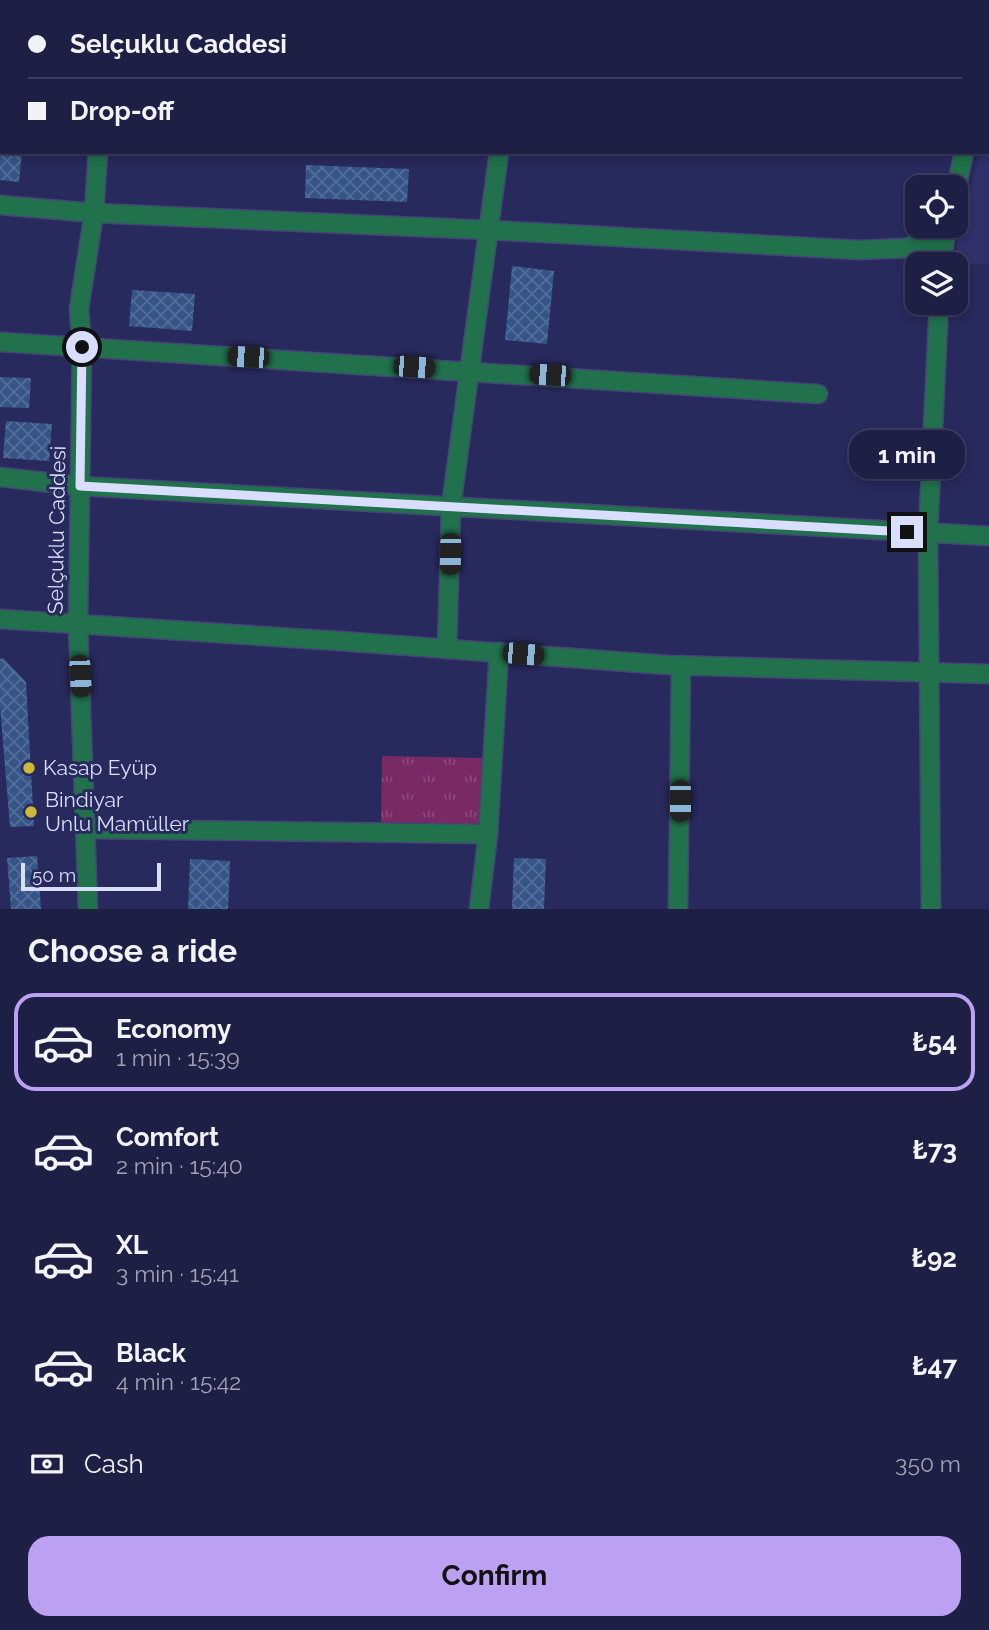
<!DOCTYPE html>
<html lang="en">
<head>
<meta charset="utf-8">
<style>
  body { margin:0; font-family:Raleway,sans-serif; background:#2b2c50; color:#f1f3f6; height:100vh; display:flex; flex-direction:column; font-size:26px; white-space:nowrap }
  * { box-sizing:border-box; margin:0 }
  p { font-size:23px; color:#a1a2b3 }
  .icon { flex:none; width:38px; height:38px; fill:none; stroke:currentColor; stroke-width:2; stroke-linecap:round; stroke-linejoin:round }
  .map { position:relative; height:909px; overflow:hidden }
  .side { display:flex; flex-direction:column; background:#1e1f45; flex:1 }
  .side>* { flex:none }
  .top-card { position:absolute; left:0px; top:0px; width:990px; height:154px; box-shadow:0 4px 10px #0003,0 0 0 2px #3c3d5e; display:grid; align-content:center; height:154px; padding:0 28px; background:#1e1f45 }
  .controls { position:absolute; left:905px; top:175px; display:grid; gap:14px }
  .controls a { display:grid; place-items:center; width:63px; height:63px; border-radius:14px; background:#1e1f45; box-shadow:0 4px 10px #0003,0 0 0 2px #3c3d5e; font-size:35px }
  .scale { position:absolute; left:21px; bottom:18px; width:140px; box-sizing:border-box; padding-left:7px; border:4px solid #d9ddfe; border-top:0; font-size:19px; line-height:24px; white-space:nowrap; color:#d9ddfe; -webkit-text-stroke:5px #28295c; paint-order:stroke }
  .end { position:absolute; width:32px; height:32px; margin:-16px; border:9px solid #d9ddfe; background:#111; box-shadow:0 0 0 4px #111 }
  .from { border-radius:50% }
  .bubble { position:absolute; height:49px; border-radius:21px; background:#1e1f45; box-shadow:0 4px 10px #0003,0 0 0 2px #3c3d5e; font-size:23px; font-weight:700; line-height:49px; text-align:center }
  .car { position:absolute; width:21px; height:42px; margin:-21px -10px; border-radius:9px; box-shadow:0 0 5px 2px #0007; background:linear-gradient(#222 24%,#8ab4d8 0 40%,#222 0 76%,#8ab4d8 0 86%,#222 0) }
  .top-card b { display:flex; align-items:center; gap:24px; height:66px; font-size:26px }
  .top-card b+b { border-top:2px solid #3c3d5e }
  .top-card i { width:18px; height:18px; background:#f1f3f6 }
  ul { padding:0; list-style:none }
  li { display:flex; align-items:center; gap:21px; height:98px; margin:0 14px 10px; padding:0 14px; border:4px solid transparent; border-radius:21px }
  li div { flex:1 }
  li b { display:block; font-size:26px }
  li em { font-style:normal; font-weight:700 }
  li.current { border-color:#bca0f2 }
  li>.icon { width:63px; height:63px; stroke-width:1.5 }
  h2 { padding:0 28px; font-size:32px; line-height:84px }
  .pay { display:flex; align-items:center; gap:18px; height:77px; padding:0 28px; font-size:26px }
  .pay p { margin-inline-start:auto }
  .button { display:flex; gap:14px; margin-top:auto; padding:14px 28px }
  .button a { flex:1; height:80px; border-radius:21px; background:#bca0f2; color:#111; font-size:28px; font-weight:700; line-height:80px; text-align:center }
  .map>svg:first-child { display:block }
  .built { fill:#30306b }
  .park { fill:url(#park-tufts) }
  .building { fill:url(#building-cross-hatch) }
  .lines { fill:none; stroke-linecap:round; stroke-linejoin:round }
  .minor-casing { stroke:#444676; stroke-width:21 }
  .tertiary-casing { stroke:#444676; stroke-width:21 }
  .minor { stroke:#20714c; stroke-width:18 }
  .tertiary { stroke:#20714c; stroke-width:18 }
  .route { stroke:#d9ddfe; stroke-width:9 }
  .poi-dot { fill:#ceb837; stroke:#28295c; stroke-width:2.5 }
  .labels { text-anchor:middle; stroke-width:6; stroke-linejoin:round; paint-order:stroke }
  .street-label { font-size:21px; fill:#d9ddfe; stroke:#28295c }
  .poi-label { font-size:21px; fill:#d9ddfe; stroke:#28295c; text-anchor:start }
</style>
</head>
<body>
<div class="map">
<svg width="989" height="909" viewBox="0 0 989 909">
  <defs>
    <pattern id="park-tufts" width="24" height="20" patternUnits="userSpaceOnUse" patternTransform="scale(1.75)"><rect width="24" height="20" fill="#792a64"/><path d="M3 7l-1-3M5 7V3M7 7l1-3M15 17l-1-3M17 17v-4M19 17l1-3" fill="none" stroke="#8b487b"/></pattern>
    <pattern id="building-cross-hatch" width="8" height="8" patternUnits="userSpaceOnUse" patternTransform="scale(1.75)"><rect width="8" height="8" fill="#365587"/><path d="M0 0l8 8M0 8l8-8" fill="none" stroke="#526d99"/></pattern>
  </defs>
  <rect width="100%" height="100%" fill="#28295c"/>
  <path class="built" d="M989 118V264H952L980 152H989Z"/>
  <path class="park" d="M382 756 482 758 481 826 381 824Z"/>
  <g class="building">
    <path d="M0 152H22L19 182 0 180Z"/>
    <path d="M306 165 409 169 407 202 305 198Z"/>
    <path d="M512 266 554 271 547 344 505 340Z"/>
    <path d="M132 290 195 294 192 331 129 326Z"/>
    <path d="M0 377 31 378 29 408 0 407Z"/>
    <path d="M6 421 52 424 49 461 3 458Z"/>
    <path d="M3 658 26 682 34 826 10 827 0 706V659Z"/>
    <path d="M37 856 41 909H11L7 858Z"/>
    <path d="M514 858 546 859 544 909H512Z"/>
    <path d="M190 859 230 861 228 909H188Z"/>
  </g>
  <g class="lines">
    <g class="minor-casing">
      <g id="minor">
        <path d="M516 2V0"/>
        <path d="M989 43V42"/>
        <path d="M0 48H2"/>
        <path d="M956 189 964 152"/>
        <path d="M0 205 94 213 489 230 860 250 905 248 944 238"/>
        <path d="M941 264 947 226"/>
        <path d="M0 342 818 394"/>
        <path d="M0 477 80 486 989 536"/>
        <path d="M0 619 340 641 668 665 989 674"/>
        <path d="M447 649 451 507 499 152"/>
        <path d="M87 829 488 834"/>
        <path d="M479 909 488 834 499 652"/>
        <path d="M678 909 681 665"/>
        <path d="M931 909 928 533 939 303"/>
      </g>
    </g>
    <g class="tertiary-casing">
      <g id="tertiary">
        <path d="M111 2V0"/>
        <path d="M88 909 78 625 82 347 79 309 94 213 98 152"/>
      </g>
    </g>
    <use href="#minor" class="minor"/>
    <use href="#tertiary" class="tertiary"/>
  </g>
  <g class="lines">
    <path class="route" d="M82 347 80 486 907 532"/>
  </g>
  <g class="poi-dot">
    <circle cx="29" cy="768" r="7"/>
    <circle cx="31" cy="812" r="7"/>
  </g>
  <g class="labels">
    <g class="street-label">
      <text transform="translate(57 530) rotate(-89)" y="7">Selçuklu Caddesi</text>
    </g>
    <g class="poi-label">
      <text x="43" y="775">Kasap Eyüp</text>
      <text x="45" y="807">Bindiyar<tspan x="45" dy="24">Unlu Mamüller</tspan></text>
    </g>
  </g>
</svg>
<div class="controls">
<a><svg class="icon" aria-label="locate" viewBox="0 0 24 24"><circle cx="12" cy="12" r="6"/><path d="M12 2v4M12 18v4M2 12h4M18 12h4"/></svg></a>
<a><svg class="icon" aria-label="layers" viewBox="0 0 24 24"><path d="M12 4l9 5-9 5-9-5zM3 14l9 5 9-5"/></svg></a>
</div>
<div class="scale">50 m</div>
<i class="end from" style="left:82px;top:347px"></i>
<i class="end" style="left:907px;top:532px"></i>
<div class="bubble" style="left:849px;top:430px;width:116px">1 min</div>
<i class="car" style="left:248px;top:357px;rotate:273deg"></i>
<i class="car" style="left:414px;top:367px;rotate:94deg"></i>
<i class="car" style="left:550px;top:375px;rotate:274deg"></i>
<i class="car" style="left:450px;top:554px;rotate:181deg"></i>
<i class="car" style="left:523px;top:654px;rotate:95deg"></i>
<i class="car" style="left:80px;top:676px;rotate:177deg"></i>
<i class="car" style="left:680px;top:801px;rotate:180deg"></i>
<div class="top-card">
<b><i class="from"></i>Selçuklu Caddesi</b>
<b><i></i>Drop-off</b>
</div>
</div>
<section class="side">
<h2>Choose a ride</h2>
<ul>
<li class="current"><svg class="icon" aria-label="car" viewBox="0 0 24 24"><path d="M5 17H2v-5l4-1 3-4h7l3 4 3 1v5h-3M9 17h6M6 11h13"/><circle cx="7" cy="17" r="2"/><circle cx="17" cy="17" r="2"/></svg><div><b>Economy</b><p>1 min · 15:39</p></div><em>₺54</em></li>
<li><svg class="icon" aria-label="car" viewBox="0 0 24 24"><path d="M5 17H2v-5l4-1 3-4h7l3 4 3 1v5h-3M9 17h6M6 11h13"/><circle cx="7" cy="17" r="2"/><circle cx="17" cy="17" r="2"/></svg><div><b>Comfort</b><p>2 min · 15:40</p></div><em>₺73</em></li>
<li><svg class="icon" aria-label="car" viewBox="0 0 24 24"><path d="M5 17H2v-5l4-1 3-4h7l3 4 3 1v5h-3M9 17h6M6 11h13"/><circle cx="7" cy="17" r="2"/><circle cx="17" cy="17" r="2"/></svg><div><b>XL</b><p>3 min · 15:41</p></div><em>₺92</em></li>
<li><svg class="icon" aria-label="car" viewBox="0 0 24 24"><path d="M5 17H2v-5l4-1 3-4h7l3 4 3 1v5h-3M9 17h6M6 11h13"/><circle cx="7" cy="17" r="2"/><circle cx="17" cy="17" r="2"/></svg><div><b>Black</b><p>4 min · 15:42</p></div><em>₺47</em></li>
</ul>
<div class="pay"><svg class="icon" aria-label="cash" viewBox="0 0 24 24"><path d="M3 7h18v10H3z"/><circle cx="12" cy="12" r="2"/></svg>Cash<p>350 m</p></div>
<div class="button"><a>Confirm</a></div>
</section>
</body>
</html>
